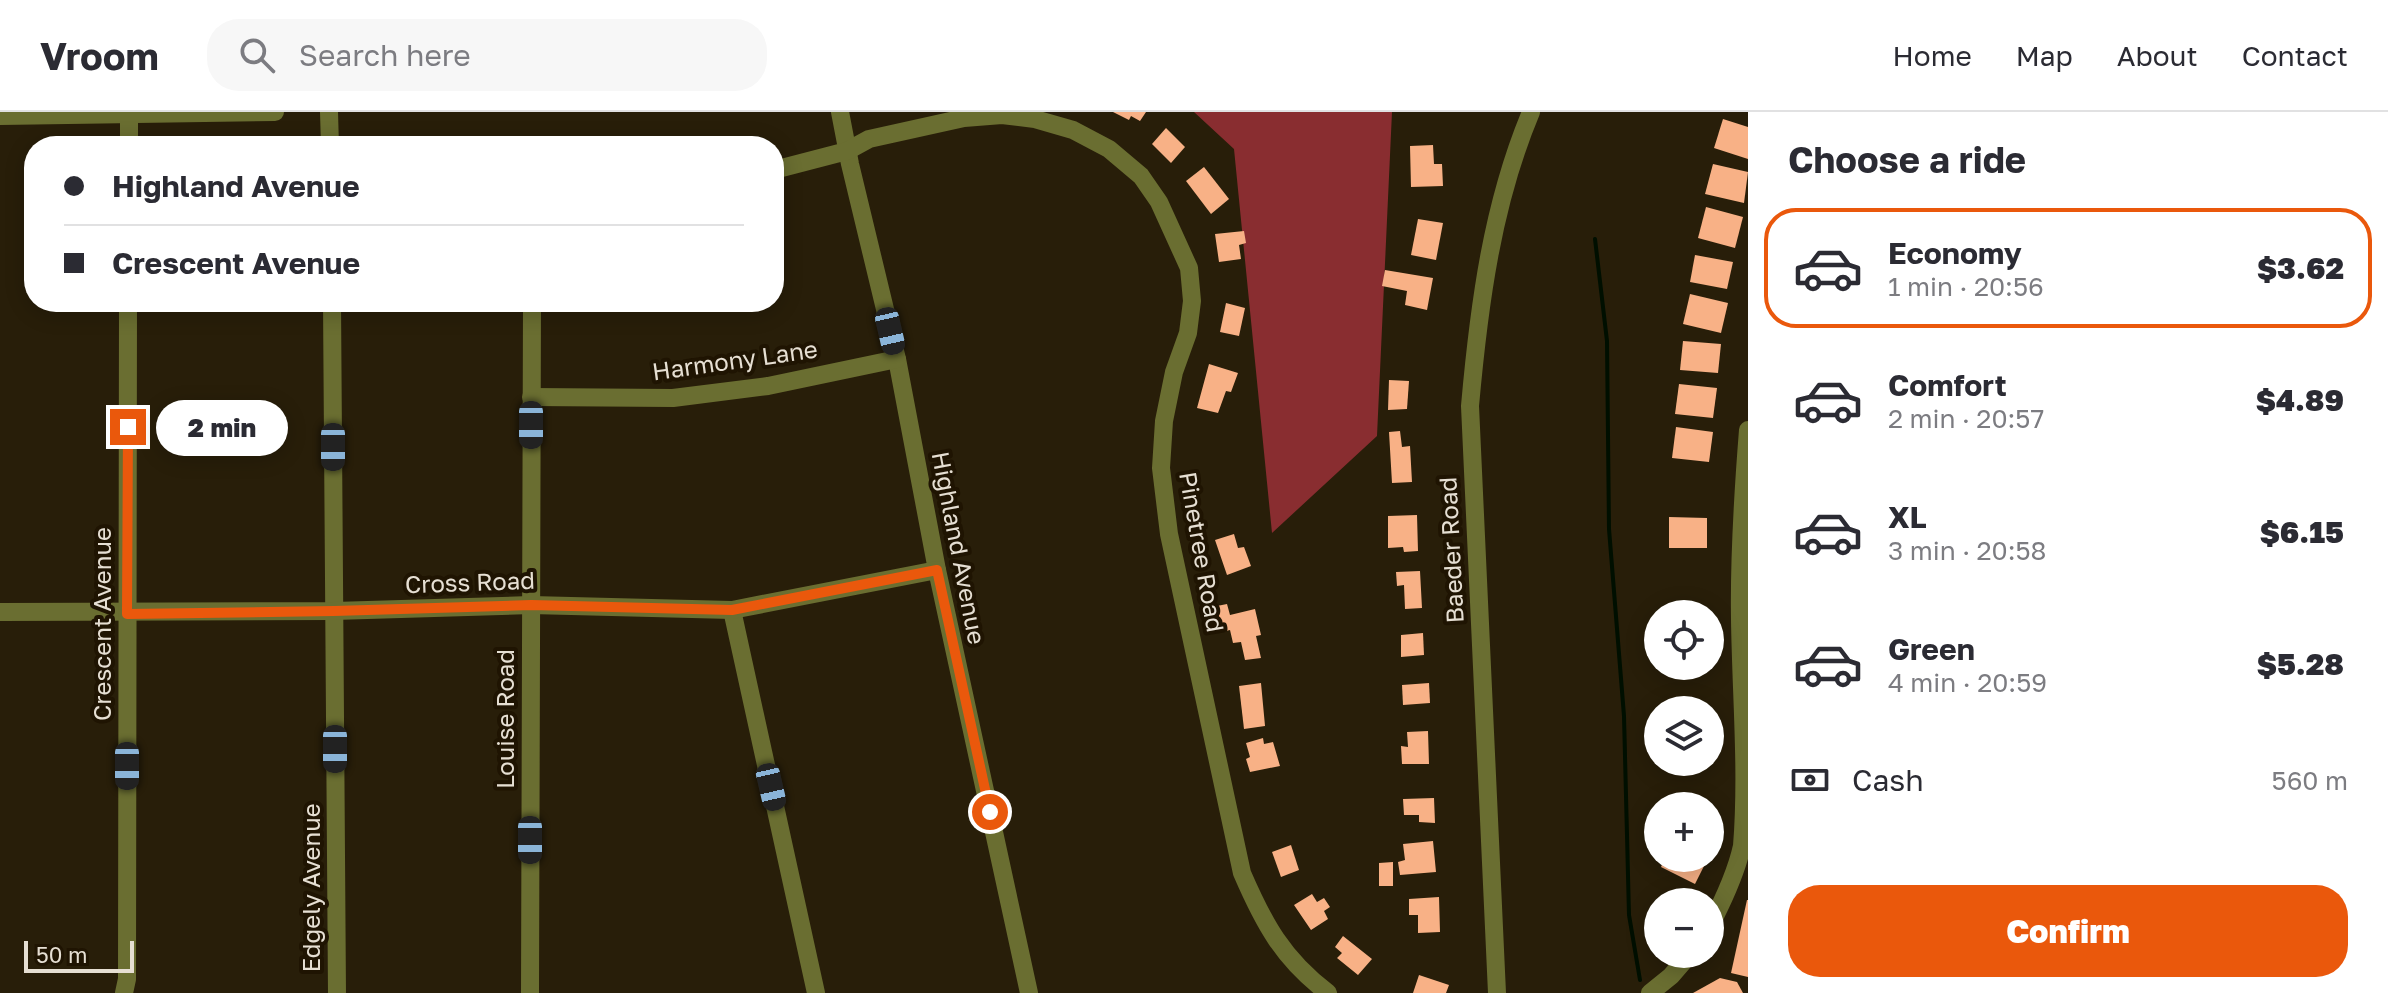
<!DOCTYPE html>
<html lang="en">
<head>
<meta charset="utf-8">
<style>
  body { margin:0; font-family:"Golos Text",sans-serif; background:#f7f7f7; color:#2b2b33; height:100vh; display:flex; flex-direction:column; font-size:30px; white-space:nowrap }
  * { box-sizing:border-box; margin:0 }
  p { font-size:26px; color:#7c7c81 }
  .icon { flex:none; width:44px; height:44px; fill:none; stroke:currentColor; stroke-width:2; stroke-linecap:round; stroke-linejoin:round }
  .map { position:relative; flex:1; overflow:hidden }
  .panel { display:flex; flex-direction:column; background:#fff; width:640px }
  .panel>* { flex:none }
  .guide { position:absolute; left:24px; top:24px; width:760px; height:176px; border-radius:32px; box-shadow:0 4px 20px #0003; display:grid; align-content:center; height:176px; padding:0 40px; background:#fff }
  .buttons { position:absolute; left:1644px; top:488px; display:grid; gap:16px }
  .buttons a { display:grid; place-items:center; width:80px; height:80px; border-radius:50%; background:#fff; box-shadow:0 4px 20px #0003; font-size:40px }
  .scale { position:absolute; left:24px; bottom:20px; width:110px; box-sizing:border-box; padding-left:8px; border:4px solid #e6dfd3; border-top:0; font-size:22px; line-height:28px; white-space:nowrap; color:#e6dfd3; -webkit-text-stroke:6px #1f1402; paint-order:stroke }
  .end { position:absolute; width:36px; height:36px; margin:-18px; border:10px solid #ea580c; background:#fff; box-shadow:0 0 0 4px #fff }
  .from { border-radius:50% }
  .bubble { position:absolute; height:56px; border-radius:28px; background:#fff; box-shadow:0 4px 20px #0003; font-size:26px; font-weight:800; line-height:56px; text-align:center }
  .car { position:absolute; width:24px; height:48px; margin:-24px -12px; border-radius:10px; box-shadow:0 0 6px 2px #0007; background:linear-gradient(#222 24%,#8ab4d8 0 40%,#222 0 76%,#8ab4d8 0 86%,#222 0) }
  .guide b { display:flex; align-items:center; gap:28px; height:76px; font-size:30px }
  .guide b+b { border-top:2px solid #e1e1e2 }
  .guide i { width:20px; height:20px; background:#2b2b33 }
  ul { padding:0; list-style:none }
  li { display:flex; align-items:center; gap:24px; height:120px; margin:0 16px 12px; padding:0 24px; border:4px solid transparent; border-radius:32px }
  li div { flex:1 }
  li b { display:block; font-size:30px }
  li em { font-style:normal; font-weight:800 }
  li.active { border-color:#ea580c }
  li>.icon { width:72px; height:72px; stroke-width:1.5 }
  h2 { padding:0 40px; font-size:36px; line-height:96px }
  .pay { display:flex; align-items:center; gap:20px; height:88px; padding:0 40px; font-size:30px }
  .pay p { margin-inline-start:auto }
  .cta { display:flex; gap:16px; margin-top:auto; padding:16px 40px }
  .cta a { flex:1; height:92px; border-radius:32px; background:#ea580c; color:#fff; font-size:32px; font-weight:800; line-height:92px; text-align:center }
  header { display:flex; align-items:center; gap:48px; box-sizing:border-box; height:112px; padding:0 40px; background:#fff; border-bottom:2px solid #e1e1e2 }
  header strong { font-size:38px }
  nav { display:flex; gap:44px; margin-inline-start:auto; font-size:28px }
  .search { width:560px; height:72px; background:#f7f7f7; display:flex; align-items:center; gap:20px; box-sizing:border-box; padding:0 28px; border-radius:32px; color:#7c7c81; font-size:30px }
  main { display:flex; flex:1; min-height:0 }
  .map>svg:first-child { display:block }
  .forest { fill:#892d30 }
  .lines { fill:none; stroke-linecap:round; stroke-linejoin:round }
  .stream { stroke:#000f00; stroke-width:4 }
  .building { fill:#f8b186 }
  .minor { stroke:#6a6e31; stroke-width:18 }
  .route { stroke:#ea580c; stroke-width:10 }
  .labels { text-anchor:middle; stroke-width:8; stroke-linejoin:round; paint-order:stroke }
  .street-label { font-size:24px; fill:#e6dfd3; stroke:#1f1402 }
</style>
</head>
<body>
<header>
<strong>Vroom</strong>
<div class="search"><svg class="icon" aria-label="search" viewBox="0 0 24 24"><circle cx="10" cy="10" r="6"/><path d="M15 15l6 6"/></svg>Search here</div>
<nav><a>Home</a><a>Map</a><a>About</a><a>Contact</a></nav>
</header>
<main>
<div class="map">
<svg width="1748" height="881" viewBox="0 0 1748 881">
  <rect width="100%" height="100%" fill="#281e09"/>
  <path class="forest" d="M1194 0H1392L1377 324 1272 421 1234 37Z"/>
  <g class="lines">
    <path class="stream" d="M1595 127 1607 229 1609 417 1624 604 1629 803 1640 868"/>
  </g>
  <g class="building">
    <path d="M1113 0H1146L1140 9 1131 4 1129 8Z"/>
    <path d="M1723 7 1748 15V47L1714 36Z"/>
    <path d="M1166 16 1185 35 1171 51 1152 32Z"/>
    <path d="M1433 33 1434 52H1442L1443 74 1411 75 1410 34Z"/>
    <path d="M1713 52 1748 60 1744 91 1705 82Z"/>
    <path d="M1204 55 1229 87 1211 102 1186 69Z"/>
    <path d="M1706 95 1743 105 1735 136 1698 126Z"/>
    <path d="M1418 107 1443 111 1436 148 1411 143Z"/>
    <path d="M1244 119 1246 131 1239 133 1241 147 1219 150 1215 122Z"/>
    <path d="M1695 143 1733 150 1727 177 1690 170Z"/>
    <path d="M1385 158 1433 166 1427 198 1405 193 1407 179 1382 174Z"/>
    <path d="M1690 182 1728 191 1721 221 1683 212Z"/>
    <path d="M1226 191 1245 196 1239 224 1220 220Z"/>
    <path d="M1683 229 1721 232 1718 261 1680 258Z"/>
    <path d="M1209 252 1238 261 1231 280 1226 279 1218 301 1197 296Z"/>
    <path d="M1389 268 1409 269 1407 297 1388 298Z"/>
    <path d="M1679 272 1717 276 1713 306 1675 302Z"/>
    <path d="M1676 315 1713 320 1709 350 1672 346Z"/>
    <path d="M1400 319 1402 335 1410 334 1412 370 1392 371 1389 320Z"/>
    <path d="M1417 403 1418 439 1404 440 1403 435 1388 436V404Z"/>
    <path d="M1669 405 1707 406V436H1669Z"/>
    <path d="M1234 422 1238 436 1244 435 1251 454 1227 463 1215 428Z"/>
    <path d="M1420 459 1422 496 1405 497 1404 473 1397 474 1396 460Z"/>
    <path d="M1227 492 1230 503 1255 497 1261 523 1256 524 1261 546 1245 548 1241 530 1233 531 1230 518 1222 520 1217 494Z"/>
    <path d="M1423 521 1424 543 1401 545V523Z"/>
    <path d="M1261 571 1265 614 1244 617 1239 574Z"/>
    <path d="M1429 571 1430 591 1403 593 1402 573Z"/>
    <path d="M1428 619 1429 652H1402L1401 634 1408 635 1407 620Z"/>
    <path d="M1263 626 1264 632 1273 630 1280 654 1250 660 1246 647 1250 645 1246 631Z"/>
    <path d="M1434 686 1435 711 1419 710V703H1404L1403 687Z"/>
    <path d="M1433 729 1436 760 1400 763 1398 750 1405 748 1403 732Z"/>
    <path d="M1291 733 1299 758 1281 765 1272 740Z"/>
    <path d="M1665 746H1708L1695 772 1661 755Z"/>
    <path d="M1393 750V774H1379V751Z"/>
    <path d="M1312 782 1317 790 1324 786 1330 795 1324 799 1328 807 1311 818 1294 793Z"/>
    <path d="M1439 785 1440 820 1418 821V803H1409V787Z"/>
    <path d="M1747 788H1748V865L1731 861Z"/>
    <path d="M1343 824 1372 847 1358 863 1337 846 1342 841 1335 835Z"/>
    <path d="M1419 863 1449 873 1446 881H1413Z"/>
    <path d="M1720 866 1737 870 1743 881H1693Z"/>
  </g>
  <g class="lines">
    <g class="minor">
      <path d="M329 0 330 34"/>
      <path d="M840 0 850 52 897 247 937 458 1029 881"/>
      <path d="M0 4 275 0"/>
      <path d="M129 34V0"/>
      <path d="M774 58 847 39 869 27 964 6 1002 3 1035 7 1073 18 1109 37 1141 64 1159 90 1189 156 1192 189 1188 221 1174 260 1164 309 1161 356 1169 422 1242 761C1264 812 1283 847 1328 881"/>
      <path d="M332 190 337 881"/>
      <path d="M531 285 673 286 768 274 897 247"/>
      <path d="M732 498 816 881"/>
      <path d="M0 500 334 499 531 493 732 498 937 458"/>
      <path d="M1710 814C1723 789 1736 762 1742 734 1748 660 1741 582 1740 508 1739 445 1743 381 1748 318"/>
      <path d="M124 881 127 867 128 190"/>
      <path d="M530 881 532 190"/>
      <path d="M1497 881 1470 294C1479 193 1492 93 1531 0"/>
      <path d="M1650 881 1671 864 1690 842"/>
    </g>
  </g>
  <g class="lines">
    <path class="route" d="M128 315 127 502 334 499 531 493 732 498 937 458 990 700"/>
  </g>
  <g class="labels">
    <g class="street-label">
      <text transform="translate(735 249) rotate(-8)" y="8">Harmony Lane</text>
      <text transform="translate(958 436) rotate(79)" y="8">Highland Avenue</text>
      <text transform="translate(1452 438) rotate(-93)" y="8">Baeder Road</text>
      <text transform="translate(1201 440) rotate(80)" y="8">Pinetree Road</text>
      <text transform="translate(470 471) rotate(-2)" y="8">Cross Road</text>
      <text transform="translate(103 512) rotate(-90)" y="8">Crescent Avenue</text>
      <text transform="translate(506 607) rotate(-90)" y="8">Louise Road</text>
      <text transform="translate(312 776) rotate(-90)" y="8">Edgely Avenue</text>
    </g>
  </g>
</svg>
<div class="buttons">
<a><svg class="icon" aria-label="locate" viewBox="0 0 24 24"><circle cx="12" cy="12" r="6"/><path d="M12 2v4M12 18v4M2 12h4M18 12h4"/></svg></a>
<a><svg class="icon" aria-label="layers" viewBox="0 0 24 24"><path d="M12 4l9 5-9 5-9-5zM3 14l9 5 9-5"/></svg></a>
<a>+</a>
<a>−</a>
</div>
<div class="scale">50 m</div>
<i class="end from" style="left:990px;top:700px"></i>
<i class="end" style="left:128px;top:315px"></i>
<div class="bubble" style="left:156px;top:288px;width:132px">2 min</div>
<i class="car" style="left:890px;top:219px;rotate:167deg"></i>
<i class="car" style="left:531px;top:313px;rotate:180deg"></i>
<i class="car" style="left:333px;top:335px;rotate:180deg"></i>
<i class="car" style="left:335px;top:637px;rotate:180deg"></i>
<i class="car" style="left:127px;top:654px;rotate:180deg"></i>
<i class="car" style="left:771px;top:675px;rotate:167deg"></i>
<i class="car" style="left:530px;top:728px;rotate:180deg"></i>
<div class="guide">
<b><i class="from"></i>Highland Avenue</b>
<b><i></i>Crescent Avenue</b>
</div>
</div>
<section class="panel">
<h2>Choose a ride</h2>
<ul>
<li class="active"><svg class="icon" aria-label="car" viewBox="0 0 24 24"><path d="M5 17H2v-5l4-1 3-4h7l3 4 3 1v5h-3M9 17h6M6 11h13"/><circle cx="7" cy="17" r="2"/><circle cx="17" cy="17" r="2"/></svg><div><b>Economy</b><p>1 min · 20:56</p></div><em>$3.62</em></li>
<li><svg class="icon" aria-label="car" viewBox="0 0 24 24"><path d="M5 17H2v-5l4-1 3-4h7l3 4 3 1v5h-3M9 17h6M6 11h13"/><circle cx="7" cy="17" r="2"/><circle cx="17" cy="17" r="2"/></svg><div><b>Comfort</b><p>2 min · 20:57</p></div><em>$4.89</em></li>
<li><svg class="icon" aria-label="car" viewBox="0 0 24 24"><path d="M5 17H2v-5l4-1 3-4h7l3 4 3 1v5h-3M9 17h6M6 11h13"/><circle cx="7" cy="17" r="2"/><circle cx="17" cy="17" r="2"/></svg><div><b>XL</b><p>3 min · 20:58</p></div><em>$6.15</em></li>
<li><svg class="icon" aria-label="car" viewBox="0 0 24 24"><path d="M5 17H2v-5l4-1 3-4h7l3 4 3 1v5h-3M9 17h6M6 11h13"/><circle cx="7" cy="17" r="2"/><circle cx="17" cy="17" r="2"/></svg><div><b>Green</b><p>4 min · 20:59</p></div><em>$5.28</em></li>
</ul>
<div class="pay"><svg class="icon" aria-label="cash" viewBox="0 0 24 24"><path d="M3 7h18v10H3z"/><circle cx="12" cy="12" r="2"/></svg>Cash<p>560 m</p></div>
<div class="cta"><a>Confirm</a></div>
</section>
</main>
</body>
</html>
